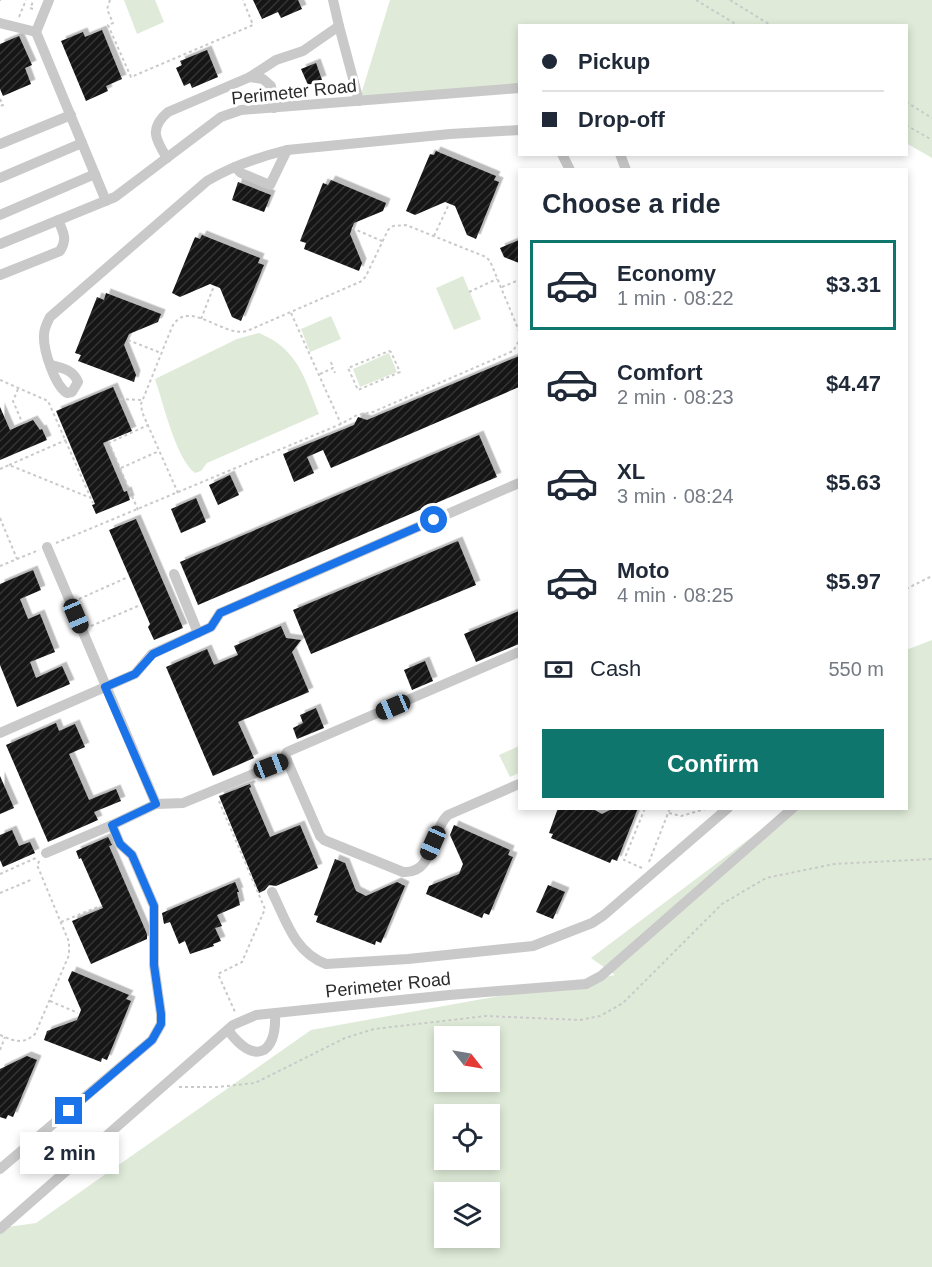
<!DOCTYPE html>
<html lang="en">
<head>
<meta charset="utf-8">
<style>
  body { margin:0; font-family:Arial,sans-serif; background:#f6f6f7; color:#1f2937; height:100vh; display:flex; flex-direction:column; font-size:22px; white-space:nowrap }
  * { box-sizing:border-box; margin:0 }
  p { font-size:20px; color:#747a83 }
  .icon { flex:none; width:33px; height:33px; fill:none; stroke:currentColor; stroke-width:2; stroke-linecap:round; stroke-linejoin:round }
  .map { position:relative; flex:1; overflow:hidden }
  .side { position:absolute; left:518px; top:168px; width:390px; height:642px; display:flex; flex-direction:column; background:#fff; border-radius:0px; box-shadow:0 3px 9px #0003 }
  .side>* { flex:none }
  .banner { position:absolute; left:518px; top:24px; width:390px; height:132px; border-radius:0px; box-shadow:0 3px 9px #0003; display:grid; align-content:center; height:132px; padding:0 24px; background:#fff }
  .needle { width:39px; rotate:121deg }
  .tools { position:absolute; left:434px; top:1026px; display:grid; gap:12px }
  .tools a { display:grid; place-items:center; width:66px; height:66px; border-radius:0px; background:#fff; box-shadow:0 3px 9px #0003; font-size:30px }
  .end { position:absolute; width:27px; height:27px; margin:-14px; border:8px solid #1a73e8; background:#fff; box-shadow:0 0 0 3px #fff }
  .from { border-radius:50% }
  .bubble { position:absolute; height:42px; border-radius:0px; background:#fff; box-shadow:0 3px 9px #0003; font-size:20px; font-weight:700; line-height:42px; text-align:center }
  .car { position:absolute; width:18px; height:36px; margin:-18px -9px; border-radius:8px; box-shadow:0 0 4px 2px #0007; background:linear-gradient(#222 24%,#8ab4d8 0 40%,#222 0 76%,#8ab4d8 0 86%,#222 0) }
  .banner b { display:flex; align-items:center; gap:21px; height:57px; font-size:22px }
  .banner b+b { border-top:2px solid #e0e1e3 }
  .banner i { width:15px; height:15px; background:#1f2937 }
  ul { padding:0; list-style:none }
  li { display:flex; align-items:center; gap:18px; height:90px; margin:0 12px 9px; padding:0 12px; border:3px solid transparent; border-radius:0px }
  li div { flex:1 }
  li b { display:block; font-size:22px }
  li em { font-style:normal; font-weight:700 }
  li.selected { border-color:#0f766e }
  li>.icon { width:54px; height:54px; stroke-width:1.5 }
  h2 { padding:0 24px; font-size:27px; line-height:72px }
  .pay { display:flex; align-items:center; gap:15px; height:66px; padding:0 24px; font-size:22px }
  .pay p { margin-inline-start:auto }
  .cta { display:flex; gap:12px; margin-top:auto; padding:12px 24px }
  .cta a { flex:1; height:69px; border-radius:0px; background:#0f766e; color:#fff; font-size:24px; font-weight:700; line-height:69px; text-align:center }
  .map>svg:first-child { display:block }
  .grass { fill:#dfebd8; fill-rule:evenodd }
  .building { fill:url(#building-hatch); filter:url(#shadow) }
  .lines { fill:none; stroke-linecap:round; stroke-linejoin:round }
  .path { stroke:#c9c9c9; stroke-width:2; stroke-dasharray:3 3; stroke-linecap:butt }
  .minor { stroke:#c9c9c9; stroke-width:10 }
  .route { stroke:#1a73e8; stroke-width:8 }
  .labels { text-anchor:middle; stroke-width:6; stroke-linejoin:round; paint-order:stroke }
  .street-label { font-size:18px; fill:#2c2c2c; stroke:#fff }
</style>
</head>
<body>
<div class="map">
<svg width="932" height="1267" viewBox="0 0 932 1267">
  <defs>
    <pattern id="building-hatch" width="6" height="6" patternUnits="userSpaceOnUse" patternTransform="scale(1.5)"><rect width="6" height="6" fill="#131313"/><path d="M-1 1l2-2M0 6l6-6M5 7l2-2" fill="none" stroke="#363636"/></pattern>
    <filter id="shadow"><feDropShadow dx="4.5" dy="-4.5" stdDeviation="0" flood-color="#0004"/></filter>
  </defs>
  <rect width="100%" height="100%" fill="#fff"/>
  <g class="grass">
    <path d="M124 0H155L164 22 137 34Z"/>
    <path d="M390 0H932V158L906 143V26H519V88L359 101Z"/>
    <path d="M463 276 481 319 454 330 436 288Z"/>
    <path d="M331 316 341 339 310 352 301 329Z"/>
    <path d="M259 333C298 349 304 377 319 414L207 463 201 471 195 473C176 459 163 402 155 379L237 339Z"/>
    <path d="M389 353 397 372 360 387 353 369Z"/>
    <path d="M932 640V1267H0V1228L36 1223 311 1030 615 975 591 958 789 809 906 808V650ZM444 1036H489V1082H444ZM444 1114H489V1160H444ZM444 1192H489V1238H444Z"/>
    <path d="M519 746V773L510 777 499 755Z"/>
  </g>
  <g class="building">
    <path d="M253 0H298L302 9 281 18 278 12 262 19Z"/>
    <path d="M102 30 122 79 106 86 108 91 86 101 61 41 83 32 85 37Z"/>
    <path d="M19 36 32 65 25 68 31 84 3 96 0 89V44Z"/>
    <path d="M207 50 218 77 192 88 190 83 184 86 176 68 182 65 180 61Z"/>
    <path d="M316 63 322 80 308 85 301 69Z"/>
    <path d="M436 151 496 176 494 180 499 182 476 239 467 235 455 206 445 202 415 215 406 211 430 154 434 155Z"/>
    <path d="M331 180 386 203 383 211 354 223 352 228 350 234 362 263 359 271 304 249 306 243 300 241 323 183 328 185Z"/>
    <path d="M238 182 271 195 264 212 232 200Z"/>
    <path d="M202 235 260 258 258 263 264 265 241 321 232 317 220 288 210 284 180 297 172 293 195 237 200 239Z"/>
    <path d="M519 240V263L504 257 500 248Z"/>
    <path d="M106 293 161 314 158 322 129 334 124 345 136 375 134 382 78 361 81 355 75 353 97 297 104 300Z"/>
    <path d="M519 356V387L331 468 323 450 307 457 314 473 294 482 283 454 354 425 358 417 367 420Z"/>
    <path d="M113 387 132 431 103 443 124 492 127 491 130 500 96 514 92 505 95 504 56 411Z"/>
    <path d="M0 407 10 430 33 420 40 430 42 429 47 440 0 460Z"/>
    <path d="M479 435 497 477 198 605 180 562Z"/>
    <path d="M230 475 239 495 218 505 209 485Z"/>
    <path d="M196 498 206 522 181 533 171 509Z"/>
    <path d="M136 519 183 628 154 640 148 627 150 624 109 530Z"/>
    <path d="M458 541 476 585 311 654 293 610Z"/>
    <path d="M33 570 41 590 20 599 28 619 40 614 55 652 30 662 36 678 62 666 70 684 17 707 0 665V584Z"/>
    <path d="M519 611V644L476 662 464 634Z"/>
    <path d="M281 626 286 638 301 640 292 652 309 692 238 722 254 758 213 776 166 667 207 649 214 665 238 655 234 646Z"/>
    <path d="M425 661 433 681 412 690 404 670Z"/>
    <path d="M316 708 324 728 297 739 293 728 303 723 300 715Z"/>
    <path d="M56 723 59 731 75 724 85 747 69 754 89 800 116 789 121 801 94 812 98 820 48 842 6 745Z"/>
    <path d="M0 776 14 808 0 814Z"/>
    <path d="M250 784 251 787 249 788 270 837 300 825 318 868 276 886 269 885 265 890 259 893 219 796Z"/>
    <path d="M558 808H591L602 814 614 808H638L617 861 612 859 610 863 551 838 553 834 549 833Z"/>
    <path d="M454 825 510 850 508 855 513 857 489 915 484 913 482 918 426 894 429 886 459 874 463 864 450 835Z"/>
    <path d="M12 830 19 846 30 842 35 853 3 867 0 860V835Z"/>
    <path d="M108 837 112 845 109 846 147 934V939L91 964 72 921 103 908 81 858 79 859 76 851Z"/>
    <path d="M335 859 345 863 356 891 366 896 397 882 405 886 381 943 376 941 375 945 316 922 318 916 314 915Z"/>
    <path d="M235 882 239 892H237L240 905 217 915 222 926 215 928 221 941 213 944 214 946 190 954 185 941 179 944 170 922 164 924 162 913Z"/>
    <path d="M548 885 565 892 553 919 536 912Z"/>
    <path d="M72 971 129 995 126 999 131 1001 107 1060 102 1058 101 1062 44 1040 47 1031 77 1020 81 1010 68 980Z"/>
    <path d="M27 1056 37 1060 13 1117 8 1115 6 1119 0 1117V1069Z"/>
  </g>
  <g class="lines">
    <g class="path">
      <path d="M110 0 107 9 113 23 108 25 131 77 253 25 243 0"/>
      <path d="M696 0 739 26"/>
      <path d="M730 0 772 26"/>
      <path d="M0 1V0"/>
      <path d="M33 9 30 8 34 0"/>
      <path d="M19 17 26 0"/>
      <path d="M0 99 3 105 0 106"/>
      <path d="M906 102 932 118"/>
      <path d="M906 125 932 140"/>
      <path d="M352 228 382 241"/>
      <path d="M434 236 449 204"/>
      <path d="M502 287 519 280"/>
      <path d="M469 292 497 279"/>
      <path d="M291 313 341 424"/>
      <path d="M201 319 214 286"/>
      <path d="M128 340 161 353"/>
      <path d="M389 351 391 352 400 372 358 390 348 368Z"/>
      <path d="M331 362 333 368"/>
      <path d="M320 374 333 368 335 373"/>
      <path d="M0 380 48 401 93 503"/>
      <path d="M18 389 13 401 22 422"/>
      <path d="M120 399 141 400"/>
      <path d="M9 465 66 440"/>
      <path d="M121 468 159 451"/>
      <path d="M0 469 9 465 91 498"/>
      <path d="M178 493 142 412 141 404 172 327C188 297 223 338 247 331L362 281 366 276 388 230 393 226 406 225 486 257 490 261 519 331"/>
      <path d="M138 510 109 443 148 425"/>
      <path d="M0 518 17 559"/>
      <path d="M56 543 341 424 357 415 373 412 513 351 519 341"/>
      <path d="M0 566 39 550"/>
      <path d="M906 589 932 576"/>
      <path d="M79 599 126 578"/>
      <path d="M91 626 138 606"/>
      <path d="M219 801 265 909 242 962 218 974 235 1012"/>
      <path d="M669 813 681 816 709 808"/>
      <path d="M649 862 670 808"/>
      <path d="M642 868 624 860 645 808"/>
      <path d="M0 874 38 857"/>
      <path d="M0 893 33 879"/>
      <path d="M61 922 100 906"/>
      <path d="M50 1001 78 1013"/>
      <path d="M0 1035C14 1041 23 1045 35 1034L69 955V942L37 865 40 860"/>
      <path d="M0 1050 5 1037"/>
      <path d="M179 1087H217L255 1083 345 1038 374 1029 486 1016 580 1020 600 1016 623 1003 722 904 766 878 834 864 932 859"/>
    </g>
    <g class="minor">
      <path d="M49 0 36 32 106 201"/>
      <path d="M333 0 339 26"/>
      <path d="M0 23 36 32"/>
      <path d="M250 77 276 60 303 51 339 26 359 101"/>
      <path d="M0 144 71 115"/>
      <path d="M562 154 570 170"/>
      <path d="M620 154 626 170"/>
      <path d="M167 158C155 139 149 128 168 112L250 77 263 79 271 86 274 108"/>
      <path d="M235 167 241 173 270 185 287 150"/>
      <path d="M0 178 82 143"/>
      <path d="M0 215 95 174"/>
      <path d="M0 244 115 197 221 117 241 110 519 88"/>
      <path d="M0 275 60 251C68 239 63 232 58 220"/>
      <path d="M51 365C63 368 73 370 78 382L72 392 67 393C55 386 43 350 44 335 44 328 47 323 50 317L207 181C232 166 259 157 287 150L450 134 519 130"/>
      <path d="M174 574 198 633"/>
      <path d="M519 652 287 752 285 756 320 836 324 840 403 872C435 874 430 831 448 815L519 784"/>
      <path d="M0 733 135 674 152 654 211 627 220 613 519 483"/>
      <path d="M156 804 183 803 287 760"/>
      <path d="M46 853 112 825"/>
      <path d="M272 892C286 920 294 952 326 964L408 959 533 946 592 923 604 915 728 808"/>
      <path d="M228 1030C253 1065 277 1056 275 1014"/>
      <path d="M0 1169 152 1040 161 1024V1014L154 965V906L132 855 120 844 112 825 156 804 47 547"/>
      <path d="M0 1229 233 1025 256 1015 449 995 586 984 601 976 793 808"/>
    </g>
  </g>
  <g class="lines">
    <path class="route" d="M69 1111 152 1040 161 1024V1014L154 965V906L132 855 120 844 112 825 156 804 105 687 135 674 153 654 211 627 220 613 434 520"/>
  </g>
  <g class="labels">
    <g class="street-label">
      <text transform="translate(294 92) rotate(-6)" y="6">Perimeter Road</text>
      <text transform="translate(388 985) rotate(-6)" y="6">Perimeter Road</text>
    </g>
  </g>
</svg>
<div class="tools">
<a><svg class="needle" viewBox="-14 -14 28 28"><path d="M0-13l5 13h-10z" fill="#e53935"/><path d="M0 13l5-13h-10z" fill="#747a83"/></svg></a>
<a><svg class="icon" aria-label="locate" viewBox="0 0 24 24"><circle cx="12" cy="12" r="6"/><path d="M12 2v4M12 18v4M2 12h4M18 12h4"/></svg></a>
<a><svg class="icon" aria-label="layers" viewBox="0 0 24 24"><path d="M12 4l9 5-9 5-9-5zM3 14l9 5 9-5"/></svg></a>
</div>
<i class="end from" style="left:434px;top:520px"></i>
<i class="end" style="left:69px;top:1111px"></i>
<div class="bubble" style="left:20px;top:1132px;width:99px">2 min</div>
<i class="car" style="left:76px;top:616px;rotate:157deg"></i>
<i class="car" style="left:393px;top:707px;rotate:247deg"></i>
<i class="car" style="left:271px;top:766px;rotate:69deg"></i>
<i class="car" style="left:433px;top:843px;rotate:204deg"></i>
<div class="banner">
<b><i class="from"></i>Pickup</b>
<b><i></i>Drop-off</b>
</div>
<section class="side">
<h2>Choose a ride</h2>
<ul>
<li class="selected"><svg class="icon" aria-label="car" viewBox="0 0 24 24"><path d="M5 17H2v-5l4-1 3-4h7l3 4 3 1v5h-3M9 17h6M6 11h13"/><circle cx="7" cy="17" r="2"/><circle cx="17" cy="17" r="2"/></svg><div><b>Economy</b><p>1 min · 08:22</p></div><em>$3.31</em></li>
<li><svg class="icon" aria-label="car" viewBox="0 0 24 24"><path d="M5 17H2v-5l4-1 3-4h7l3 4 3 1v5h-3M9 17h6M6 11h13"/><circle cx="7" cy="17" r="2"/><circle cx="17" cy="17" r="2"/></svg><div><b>Comfort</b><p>2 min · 08:23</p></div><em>$4.47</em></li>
<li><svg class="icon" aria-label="car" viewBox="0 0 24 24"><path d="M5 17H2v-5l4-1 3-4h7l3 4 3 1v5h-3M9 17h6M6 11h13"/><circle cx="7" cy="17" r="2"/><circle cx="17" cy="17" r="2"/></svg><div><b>XL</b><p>3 min · 08:24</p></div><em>$5.63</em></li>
<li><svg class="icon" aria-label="car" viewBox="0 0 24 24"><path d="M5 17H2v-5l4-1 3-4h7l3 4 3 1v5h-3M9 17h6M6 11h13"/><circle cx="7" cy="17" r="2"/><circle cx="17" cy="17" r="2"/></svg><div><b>Moto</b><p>4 min · 08:25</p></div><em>$5.97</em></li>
</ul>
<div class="pay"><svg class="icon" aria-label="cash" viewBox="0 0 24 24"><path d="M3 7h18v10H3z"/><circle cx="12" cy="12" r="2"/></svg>Cash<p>550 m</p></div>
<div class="cta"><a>Confirm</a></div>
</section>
</div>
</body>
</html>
